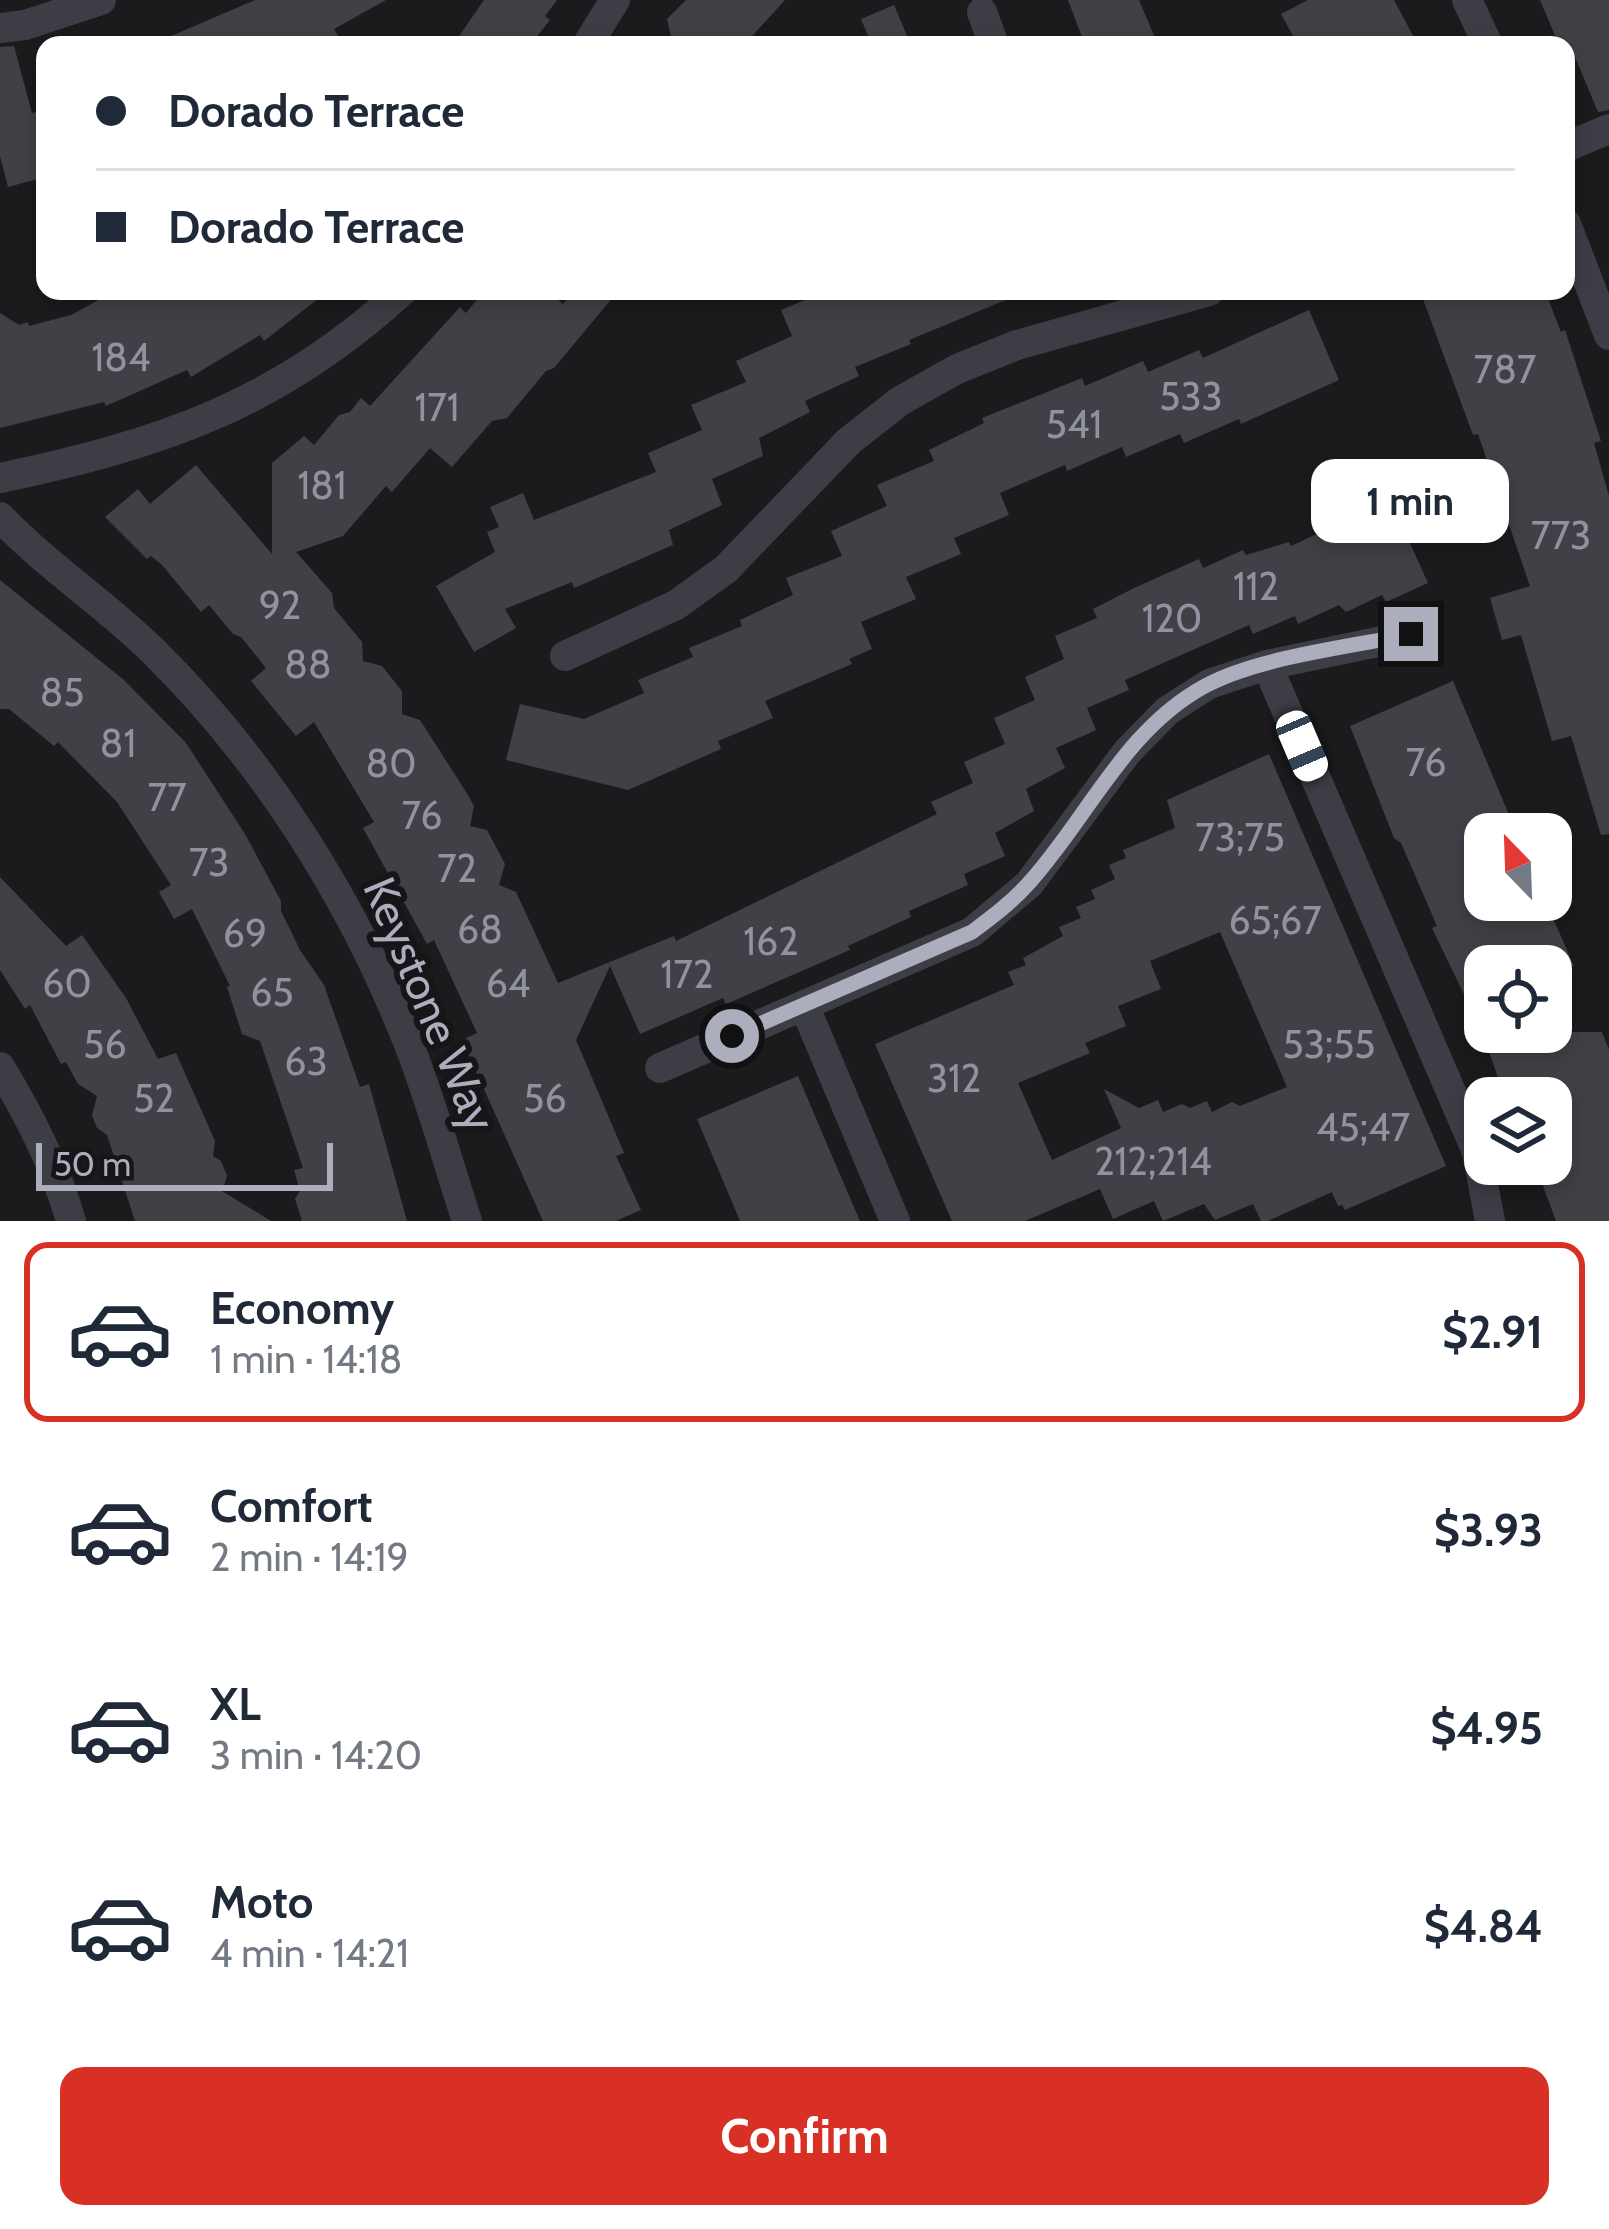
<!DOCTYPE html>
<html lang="en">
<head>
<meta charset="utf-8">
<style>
  body { margin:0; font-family:Cabin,sans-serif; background:#f6f6f7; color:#1f2937; height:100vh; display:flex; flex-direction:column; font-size:45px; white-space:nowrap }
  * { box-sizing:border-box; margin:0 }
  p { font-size:39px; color:#747a83 }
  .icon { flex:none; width:66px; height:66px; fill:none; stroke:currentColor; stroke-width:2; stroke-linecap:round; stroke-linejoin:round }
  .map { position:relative; height:1221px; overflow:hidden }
  .sheet { display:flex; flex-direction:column; background:#fff; flex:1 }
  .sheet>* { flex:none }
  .top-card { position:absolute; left:36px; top:36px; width:1539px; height:264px; border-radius:24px; box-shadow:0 6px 18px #0003; display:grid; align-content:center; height:264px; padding:0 60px; background:#fff }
  .needle { width:78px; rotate:337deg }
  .controls { position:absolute; left:1464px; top:813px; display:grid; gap:24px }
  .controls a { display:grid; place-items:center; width:108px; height:108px; border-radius:24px; background:#fff; box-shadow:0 6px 18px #0003; font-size:60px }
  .scale { position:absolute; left:36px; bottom:30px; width:297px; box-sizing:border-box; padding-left:12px; border:6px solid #acaebe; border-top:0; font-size:33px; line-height:42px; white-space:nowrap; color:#acaebe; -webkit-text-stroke:9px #161619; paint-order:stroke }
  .end { position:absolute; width:54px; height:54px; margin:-27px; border:15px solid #acaebe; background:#111; box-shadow:0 0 0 6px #111 }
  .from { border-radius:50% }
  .bubble { position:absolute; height:84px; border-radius:24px; background:#fff; box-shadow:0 6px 18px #0003; font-size:39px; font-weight:700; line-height:84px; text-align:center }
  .car { position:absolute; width:36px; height:72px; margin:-36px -18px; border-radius:15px; box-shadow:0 0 9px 3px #0007; background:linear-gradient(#fff 24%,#345 0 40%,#fff 0 76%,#345 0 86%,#fff 0) }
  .top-card b { display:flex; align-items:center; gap:42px; height:114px; font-size:45px }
  .top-card b+b { border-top:3px solid #e0e1e3 }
  .top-card i { width:30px; height:30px; background:#1f2937 }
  ul { padding:21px 0 0; list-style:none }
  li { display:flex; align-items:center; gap:36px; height:180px; margin:0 24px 18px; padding:0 36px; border:6px solid transparent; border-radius:24px }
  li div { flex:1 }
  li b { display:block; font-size:45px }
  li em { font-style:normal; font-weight:700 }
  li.current { border-color:#d93025 }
  li>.icon { width:108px; height:108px; stroke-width:1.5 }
  .action { display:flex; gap:24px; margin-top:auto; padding:24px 60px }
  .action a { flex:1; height:138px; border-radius:24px; background:#d93025; color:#fff; font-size:48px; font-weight:700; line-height:138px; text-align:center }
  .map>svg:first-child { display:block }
  .building { fill:#404046; fill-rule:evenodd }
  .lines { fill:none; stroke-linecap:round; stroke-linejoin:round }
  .street { stroke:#3d3d45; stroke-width:30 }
  .route { stroke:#acaebe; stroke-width:15 }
  .labels { text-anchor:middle; stroke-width:12; stroke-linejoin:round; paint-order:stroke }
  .number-label { font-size:39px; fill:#9192a0 }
  .street-label { font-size:45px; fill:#acaebe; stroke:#161619 }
</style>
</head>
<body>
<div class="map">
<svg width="1609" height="1221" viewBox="0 0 1609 1221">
  <rect width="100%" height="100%" fill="#1b1b1e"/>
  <g class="building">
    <path d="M255 0H386L334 29 343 45H150Z"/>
    <path d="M484 0H557L545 16 550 20 530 45H453Z"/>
    <path d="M686 0H785L744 45H673L667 19Z"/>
    <path d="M1068 0H1139L1158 45H1085Z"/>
    <path d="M1308 0H1394L1418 45H1298L1281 14Z"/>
    <path d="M1540 0H1609V110L1598 112 1575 57 1566 61V45H1559Z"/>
    <path d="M894 5 911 45H872L861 19Z"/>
    <path d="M14 46 32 113 45 109V177L8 187 0 156V47Z"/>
    <path d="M115 291H328L264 341 260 335 191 377 187 370 106 406 104 402 0 428V313L19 325 28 322 29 326 71 315Z"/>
    <path d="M484 291H548L563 304 574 291H618L554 368 546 371 507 418 492 421 452 467 430 448 392 492 386 486 343 536 296 552 332 593 334 608 362 642 363 661 382 666 402 691V714L420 720 468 795 474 806 470 826 487 830 505 864 499 885 516 892 558 983 674 936 676 941 937 814 931 802 973 783 964 762 1005 744 994 718 1035 700 1025 677 1064 659 1055 636 1097 618 1093 609 1134 588 1199 559 1203 568 1243 550 1246 555 1289 542 1291 546 1332 527 1335 534 1395 510 1428 583 1386 602 1382 595 1346 612 1339 605 1298 624 1295 616 1253 634 1249 625 1125 680 1129 690 1087 708 1096 730 1056 748 1065 768 1026 789 1034 811 995 833 1005 856 964 874 968 885 909 911 911 917 848 946 850 950 726 1004 723 998 640 1034 610 966 576 1040 624 1153 616 1156 641 1210 616 1221H543L462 1040 477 1033 446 966 434 940 427 944 363 828 374 822 314 722 296 736 251 681 266 668 241 637 233 634 209 605 201 612 162 565 151 556 147 559 105 517 138 489 150 504 196 465 272 554V463L304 436 314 445 339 415 350 412 361 398 370 406 460 307 466 313Z"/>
    <path d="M826 291 1025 292 909 340 911 344 855 367 859 376 805 401 810 412 759 438 763 456 712 479 722 505 669 530 673 545 574 588 572 582 505 609 516 628 474 652 436 586 495 552 487 532 499 527 490 507 523 493 534 520 656 472 648 453 702 430 691 405 746 382 736 361 792 336 781 310Z"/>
    <path d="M1420 291H1545L1561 332 1565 330 1601 441 1594 443 1609 496V834L1601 835 1571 736 1552 741 1521 635 1502 640 1490 598 1530 586 1478 434 1473 435Z"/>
    <path d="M1309 310 1339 380 1241 424 1239 419 1184 443 1180 434 1126 457 1122 447 1067 471 1065 465 1000 493 1009 515 954 538 961 554 906 577 916 599 861 622 872 649 849 659 852 664 765 701 773 718 718 741 721 749 628 790 506 760 520 704 584 719 644 693 638 680 693 657 689 648 742 626 740 620 793 595 786 578 842 556 831 531 887 506 877 485 934 461 929 450 984 423 982 418 1082 378 1085 386 1143 361 1148 372 1199 350 1203 358Z"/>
    <path d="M0 580 124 680 186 743 245 834 281 901V911L300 950 324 985 360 1087 369 1084 407 1221H302L295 1199 300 1191 294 1170 303 1168 260 1041 242 1034 227 987 230 986 192 909 174 919 159 892 171 885 117 802 58 742 54 746 9 709H0Z"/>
    <path d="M1453 681 1517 834H1485V900H1545L1574 966H1485V1032H1602L1609 1050V1221H1556L1535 1164H1551V1098H1514L1502 1089 1482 1032 1432 928 1437 926 1401 843 1394 838 1350 726Z"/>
    <path d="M1269 754 1446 1166 1345 1210 1342 1205 1338 1206 1332 1192 1268 1221H1261L1253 1204 1215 1220 1204 1204 1163 1221 1154 1201 1113 1219 1100 1189 1025 1221H952L875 1044 1014 985 1008 972 1026 965 1023 958 1063 936 1059 927 1081 918 1076 907 1095 899 1091 890 1115 879 1109 865 1126 858 1123 850 1175 828 1167 800ZM1220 932 1287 1087 1240 1106 1232 1102 1212 1112 1207 1101 1190 1108 1182 1104 1163 1112 1158 1100 1139 1108 1104 1089 1121 1128 1052 1160 1018 1083 1090 1053 1085 1043 1126 1026 1118 1006 1161 989 1150 961Z"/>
    <path d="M0 877 66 946 82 935 126 998 158 1059 176 1053 215 1141 213 1156 221 1161 227 1176 222 1191 271 1221H135L107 1135 97 1128 92 1115 97 1096 78 1084 66 1062 61 1064 30 1005 25 1009 0 970Z"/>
    <path d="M798 1076 832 1156 860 1221H740L697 1119Z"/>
  </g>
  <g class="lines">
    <g class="street">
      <path d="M1467 0 1488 45"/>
      <path d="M982 12 994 45"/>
      <path d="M0 28 25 25 101 0"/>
      <path d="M587 45 615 0"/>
      <path d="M1566 147 1609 129"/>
      <path d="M1566 224 1609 335"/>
      <path d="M0 478C161 444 278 405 402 291"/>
      <path d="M0 517C47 566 104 603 152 650 265 761 352 899 410 1047 432 1104 448 1163 467 1221"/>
      <path d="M565 656 676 605 726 569 849 441 900 401 957 369 1017 345 1209 291"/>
      <path d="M1267 665 1477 1152 1490 1221"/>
      <path d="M804 1005 895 1221"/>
      <path d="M0 1067C30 1116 55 1165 71 1221"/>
      <path d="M660 1068 972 932 1029 884 1127 752 1167 711 1209 684 1267 665 1411 635"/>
    </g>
  </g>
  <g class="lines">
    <path class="route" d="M732 1036 972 932C992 917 1012 902 1028 884 1088 818 1124 730 1205 686 1258 657 1351 647 1411 634"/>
  </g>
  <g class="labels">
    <g class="number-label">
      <text x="121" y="371">184</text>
      <text x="1505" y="383">787</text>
      <text x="1191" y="410">533</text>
      <text x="437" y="421">171</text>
      <text x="1074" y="438">541</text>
      <text x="322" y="499">181</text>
      <text x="1561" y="549">773</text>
      <text x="1256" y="600">112</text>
      <text x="280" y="619">92</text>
      <text x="1172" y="632">120</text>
      <text x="308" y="678">88</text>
      <text x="62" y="706">85</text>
      <text x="118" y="757">81</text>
      <text x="1426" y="776">76</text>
      <text x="391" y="777">80</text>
      <text x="167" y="811">77</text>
      <text x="422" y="829">76</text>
      <text x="1240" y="851">73;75</text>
      <text x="209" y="876">73</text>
      <text x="457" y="882">72</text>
      <text x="1275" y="934">65;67</text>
      <text x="480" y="943">68</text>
      <text x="245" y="947">69</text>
      <text x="771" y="955">162</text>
      <text x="687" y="988">172</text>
      <text x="67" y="997">60</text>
      <text x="508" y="997">64</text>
      <text x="272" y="1006">65</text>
      <text x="105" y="1058">56</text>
      <text x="1329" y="1058">53;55</text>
      <text x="306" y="1075">63</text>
      <text x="954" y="1092">312</text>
      <text x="154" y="1112">52</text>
      <text x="545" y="1112">56</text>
      <text x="1363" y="1141">45;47</text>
      <text x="1153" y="1175">212;214</text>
    </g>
    <g class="street-label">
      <text transform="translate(430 1004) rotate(67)" y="16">Keystone Way</text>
    </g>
  </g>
</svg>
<div class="controls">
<a><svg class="needle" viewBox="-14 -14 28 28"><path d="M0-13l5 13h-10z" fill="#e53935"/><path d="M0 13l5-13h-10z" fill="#747a83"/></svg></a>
<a><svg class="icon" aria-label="locate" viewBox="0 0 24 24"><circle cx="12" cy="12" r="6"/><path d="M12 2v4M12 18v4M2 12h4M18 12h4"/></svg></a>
<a><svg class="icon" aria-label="layers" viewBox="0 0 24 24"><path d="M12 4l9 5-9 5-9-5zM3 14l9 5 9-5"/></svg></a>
</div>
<div class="scale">50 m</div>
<i class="end from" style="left:732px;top:1036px"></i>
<i class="end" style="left:1411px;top:634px"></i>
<div class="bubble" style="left:1311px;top:459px;width:198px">1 min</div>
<i class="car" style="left:1302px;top:746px;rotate:157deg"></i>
<div class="top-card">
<b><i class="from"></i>Dorado Terrace</b>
<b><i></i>Dorado Terrace</b>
</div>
</div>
<section class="sheet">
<ul>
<li class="current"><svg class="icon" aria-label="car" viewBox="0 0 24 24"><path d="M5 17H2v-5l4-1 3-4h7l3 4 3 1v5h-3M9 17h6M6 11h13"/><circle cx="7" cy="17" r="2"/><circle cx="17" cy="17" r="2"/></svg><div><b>Economy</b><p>1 min · 14:18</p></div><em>$2.91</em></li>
<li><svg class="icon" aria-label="car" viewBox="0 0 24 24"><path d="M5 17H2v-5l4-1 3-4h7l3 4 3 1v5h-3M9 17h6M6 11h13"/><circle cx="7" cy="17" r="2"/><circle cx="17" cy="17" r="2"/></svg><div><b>Comfort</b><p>2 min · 14:19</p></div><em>$3.93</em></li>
<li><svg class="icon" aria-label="car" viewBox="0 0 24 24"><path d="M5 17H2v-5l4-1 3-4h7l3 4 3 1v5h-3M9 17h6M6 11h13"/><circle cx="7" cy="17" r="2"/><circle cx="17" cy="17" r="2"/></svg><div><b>XL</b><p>3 min · 14:20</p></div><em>$4.95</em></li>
<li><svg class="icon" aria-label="car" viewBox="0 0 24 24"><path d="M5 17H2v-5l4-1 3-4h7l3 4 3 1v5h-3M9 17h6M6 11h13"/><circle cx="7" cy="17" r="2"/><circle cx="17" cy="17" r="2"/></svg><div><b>Moto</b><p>4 min · 14:21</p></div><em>$4.84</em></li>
</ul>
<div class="action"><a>Confirm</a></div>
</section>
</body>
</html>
